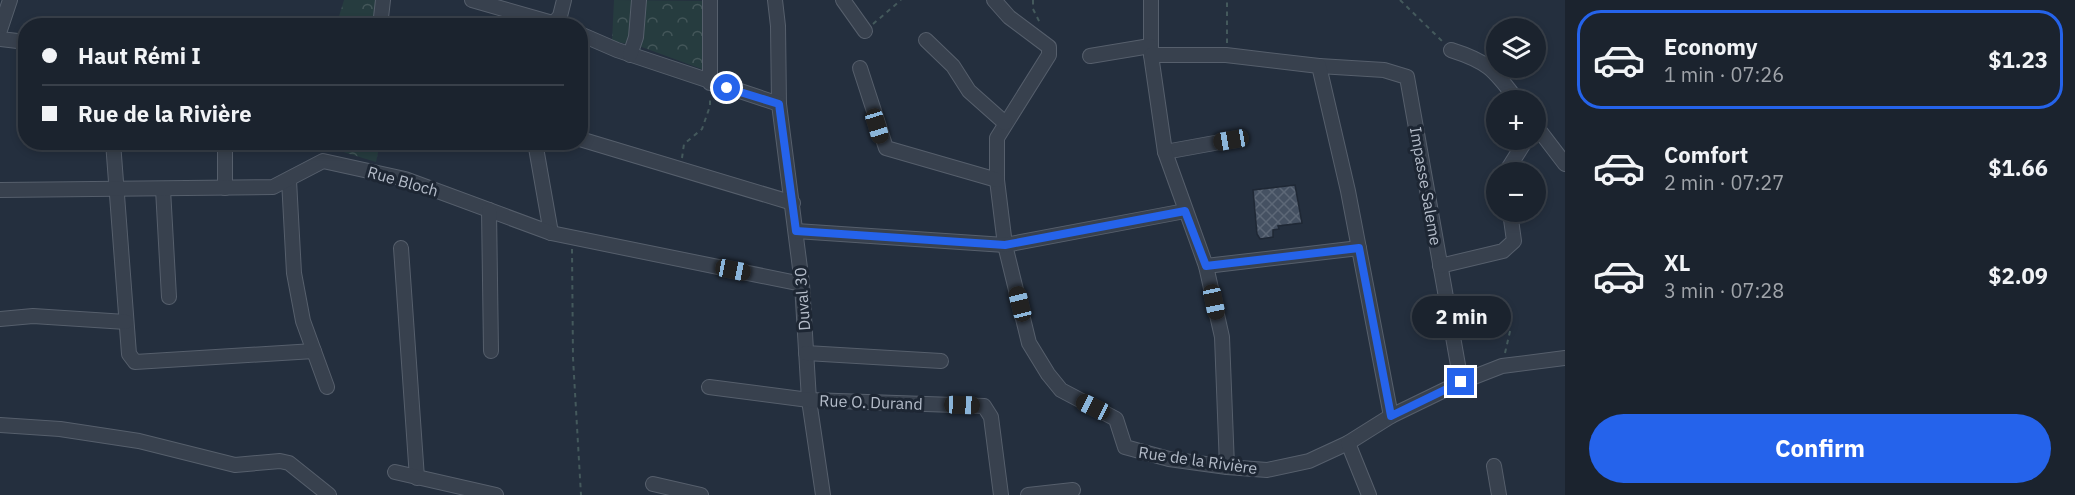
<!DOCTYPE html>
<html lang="en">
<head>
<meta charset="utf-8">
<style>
  body { margin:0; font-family:"IBM Plex Sans",sans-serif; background:#282f3a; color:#f1f3f6; height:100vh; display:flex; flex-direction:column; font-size:22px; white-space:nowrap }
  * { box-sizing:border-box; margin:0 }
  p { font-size:20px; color:#a0a4aa }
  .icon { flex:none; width:33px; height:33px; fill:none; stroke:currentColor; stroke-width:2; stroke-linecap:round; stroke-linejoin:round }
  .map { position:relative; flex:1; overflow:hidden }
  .side { display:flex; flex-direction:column; background:#1b232e; width:510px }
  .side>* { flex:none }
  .guide { position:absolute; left:18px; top:18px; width:570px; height:132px; border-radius:24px; box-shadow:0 3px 9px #0003,0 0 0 2px #39404a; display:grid; align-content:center; height:132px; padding:0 24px; background:#1b232e }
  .tools { position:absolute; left:1486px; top:18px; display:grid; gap:12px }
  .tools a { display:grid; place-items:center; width:60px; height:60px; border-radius:50%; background:#1b232e; box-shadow:0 3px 9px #0003,0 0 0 2px #39404a; font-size:30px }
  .end { position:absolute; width:27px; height:27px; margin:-14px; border:8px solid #2563eb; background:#fff; box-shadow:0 0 0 3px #fff }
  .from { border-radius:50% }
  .bubble { position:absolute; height:42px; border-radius:21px; background:#1b232e; box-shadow:0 3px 9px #0003,0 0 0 2px #39404a; font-size:20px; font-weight:800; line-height:42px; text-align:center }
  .car { position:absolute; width:18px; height:36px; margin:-18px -9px; border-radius:8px; box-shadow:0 0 4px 2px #0007; background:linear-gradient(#222 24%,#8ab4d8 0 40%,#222 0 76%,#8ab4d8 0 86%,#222 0) }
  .guide b { display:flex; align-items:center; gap:21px; height:57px; font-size:22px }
  .guide b+b { border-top:2px solid #39404a }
  .guide i { width:15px; height:15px; background:#f1f3f6 }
  ul { padding:10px 0 0; list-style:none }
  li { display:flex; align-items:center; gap:18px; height:99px; margin:0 12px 9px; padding:0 12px; border:3px solid transparent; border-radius:24px }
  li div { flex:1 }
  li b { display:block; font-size:22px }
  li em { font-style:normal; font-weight:800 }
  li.selected { border-color:#2563eb }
  li>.icon { width:54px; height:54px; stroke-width:1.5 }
  .cta { display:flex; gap:12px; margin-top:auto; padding:12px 24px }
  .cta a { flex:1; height:69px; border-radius:36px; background:#2563eb; color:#fff; font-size:24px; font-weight:800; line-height:69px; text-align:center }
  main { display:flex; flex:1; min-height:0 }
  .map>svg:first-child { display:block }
  .forest { fill:url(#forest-crowns) }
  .building { fill:url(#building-cross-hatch); stroke:#1f2835; stroke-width:1.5 }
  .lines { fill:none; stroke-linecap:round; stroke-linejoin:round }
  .minor-casing { stroke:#565f6c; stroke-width:16 }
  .path { stroke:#44595c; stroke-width:2; stroke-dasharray:4.5 4.5; stroke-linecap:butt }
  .minor { stroke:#38414e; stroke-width:14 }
  .route { stroke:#2563eb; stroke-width:8 }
  .labels { text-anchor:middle; stroke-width:6; stroke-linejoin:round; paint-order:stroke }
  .street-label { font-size:16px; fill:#b4bcc9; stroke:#1d2633 }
</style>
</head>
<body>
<main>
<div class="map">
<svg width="1565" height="495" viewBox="0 0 1565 495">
  <defs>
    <pattern id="forest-crowns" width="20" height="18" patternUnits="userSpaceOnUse" patternTransform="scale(1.5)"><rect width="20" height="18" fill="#263c3f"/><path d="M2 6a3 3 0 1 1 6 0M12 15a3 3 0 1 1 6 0" fill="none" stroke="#435659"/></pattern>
    <pattern id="building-cross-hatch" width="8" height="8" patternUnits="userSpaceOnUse" patternTransform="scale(1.5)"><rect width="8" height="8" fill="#455162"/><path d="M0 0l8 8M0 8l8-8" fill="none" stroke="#5d6877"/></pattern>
  </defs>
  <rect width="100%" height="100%" fill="#242f3e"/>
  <g class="forest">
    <path d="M344 0H384V25L336 26Z"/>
    <path d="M614 0 710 1 707 71 639 46 612 41Z"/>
    <path d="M330 143H380L376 162 330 148Z"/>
  </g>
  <path class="building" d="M1295 185 1302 223 1278 226 1279 229 1273 230V237L1260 239 1257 234 1253 190Z"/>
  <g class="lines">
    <g class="minor-casing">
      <g id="minor">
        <path d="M472 0 563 26"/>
        <path d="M775 0 778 26 779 104 802 284 809 400 823 495"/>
        <path d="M843 0 865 31"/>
        <path d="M994 0 1009 17 1049 47V55L997 138V180L1005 245 1029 343 1048 374 1061 390 1116 419 1125 447 1169 459 1227 467 1267 470 1309 461 1348 443 1391 416 1461 382 1502 366 1565 358"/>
        <path d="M1151 0V55"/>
        <path d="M380 26 383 0"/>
        <path d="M551 26 560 16 564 0"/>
        <path d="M0 30 10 0"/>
        <path d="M580 34 617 50 779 104"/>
        <path d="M0 39 26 42"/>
        <path d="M926 40 953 66 969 91 1005 123"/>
        <path d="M1451 50C1489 62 1494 70 1517 100"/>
        <path d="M630 55 636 37 639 0"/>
        <path d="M1090 56 1150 46"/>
        <path d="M1319 66 1384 70 1407 77 1461 382"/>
        <path d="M860 68 886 148 997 180"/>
        <path d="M710 83V0"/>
        <path d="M1536 126 1565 164"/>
        <path d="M580 139 793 203"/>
        <path d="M113 142 129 354 135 362 314 351"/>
        <path d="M535 142 551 233"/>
        <path d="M1165 152 1231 140"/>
        <path d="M1506 172 1526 140"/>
        <path d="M289 180 294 273 303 321 327 387"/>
        <path d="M225 188V142"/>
        <path d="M163 189 169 297"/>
        <path d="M0 190 273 187 323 161 405 179 551 233 802 284"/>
        <path d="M489 210 491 351"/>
        <path d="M796 231 1005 245 1185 211"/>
        <path d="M401 248 417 478"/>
        <path d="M1206 266 1359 248"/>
        <path d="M1440 266 1503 251 1514 241 1510 212"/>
        <path d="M0 319 33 316 126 322"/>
        <path d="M806 353 941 361"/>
        <path d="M709 387 809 400 984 406 991 417 1001 495"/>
        <path d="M0 425 60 429 139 441 235 465 280 461 289 463 329 495"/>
        <path d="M1348 443 1369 495"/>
        <path d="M1494 466 1499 495"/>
        <path d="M1227 467 1222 337 1206 266 1165 152 1151 55H1226L1319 66 1348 191 1391 416"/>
        <path d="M395 472 496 495"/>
        <path d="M653 484 701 495"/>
        <path d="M1028 495 1073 490"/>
      </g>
    </g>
    <g class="path">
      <path d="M1033 0V9L1041 25"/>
      <path d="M1400 0 1443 42"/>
      <path d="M873 24 901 0"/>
      <path d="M1536 36H1537"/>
      <path d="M1227 43V0"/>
      <path d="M682 158 684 144 702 129 710 106V96"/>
      <path d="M572 249 573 358 581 495"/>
      <path d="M1505 353 1511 327"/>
    </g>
    <use href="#minor" class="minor"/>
  </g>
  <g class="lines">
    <path class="route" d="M727 88 779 104 796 231 1005 245 1185 211 1206 266 1359 248 1391 416 1461 382"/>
  </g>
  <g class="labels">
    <g class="street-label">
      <text transform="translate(403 181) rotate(16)" y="6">Rue Bloch</text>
      <text transform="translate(1426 186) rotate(80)" y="6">Impasse Saleme</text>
      <text transform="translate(802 299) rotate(-94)" y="6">Duval 30</text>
      <text transform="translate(871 402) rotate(2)" y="6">Rue O. Durand</text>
      <text transform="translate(1198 460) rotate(8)" y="6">Rue de la Rivière</text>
    </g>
  </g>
</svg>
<div class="tools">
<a><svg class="icon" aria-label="layers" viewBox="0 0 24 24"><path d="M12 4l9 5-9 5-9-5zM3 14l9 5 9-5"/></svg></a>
<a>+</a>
<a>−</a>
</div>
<i class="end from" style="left:727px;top:88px"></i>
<i class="end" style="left:1461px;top:382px"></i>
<div class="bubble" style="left:1412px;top:296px;width:99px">2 min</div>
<i class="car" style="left:877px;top:126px;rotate:163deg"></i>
<i class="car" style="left:1231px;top:140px;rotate:260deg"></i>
<i class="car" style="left:733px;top:270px;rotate:101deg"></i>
<i class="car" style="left:1214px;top:302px;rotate:168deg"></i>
<i class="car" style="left:1020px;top:304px;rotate:346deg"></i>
<i class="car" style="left:962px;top:405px;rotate:92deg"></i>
<i class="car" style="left:1093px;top:407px;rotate:296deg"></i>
<div class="guide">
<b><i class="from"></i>Haut Rémi I</b>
<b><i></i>Rue de la Rivière</b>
</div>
</div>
<section class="side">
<ul>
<li class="selected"><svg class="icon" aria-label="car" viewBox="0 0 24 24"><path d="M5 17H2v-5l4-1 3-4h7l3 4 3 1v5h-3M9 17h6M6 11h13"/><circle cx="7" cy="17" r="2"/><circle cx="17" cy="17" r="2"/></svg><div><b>Economy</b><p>1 min · 07:26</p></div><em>$1.23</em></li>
<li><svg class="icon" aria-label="car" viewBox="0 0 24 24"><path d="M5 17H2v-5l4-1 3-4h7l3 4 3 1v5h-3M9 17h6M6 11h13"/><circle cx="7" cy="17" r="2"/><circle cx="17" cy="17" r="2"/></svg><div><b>Comfort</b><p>2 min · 07:27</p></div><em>$1.66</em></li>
<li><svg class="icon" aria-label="car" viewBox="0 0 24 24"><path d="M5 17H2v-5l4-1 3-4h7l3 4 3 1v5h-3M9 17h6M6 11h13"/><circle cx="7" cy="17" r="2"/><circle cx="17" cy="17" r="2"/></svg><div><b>XL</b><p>3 min · 07:28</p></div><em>$2.09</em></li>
</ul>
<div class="cta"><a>Confirm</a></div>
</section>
</main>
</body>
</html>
